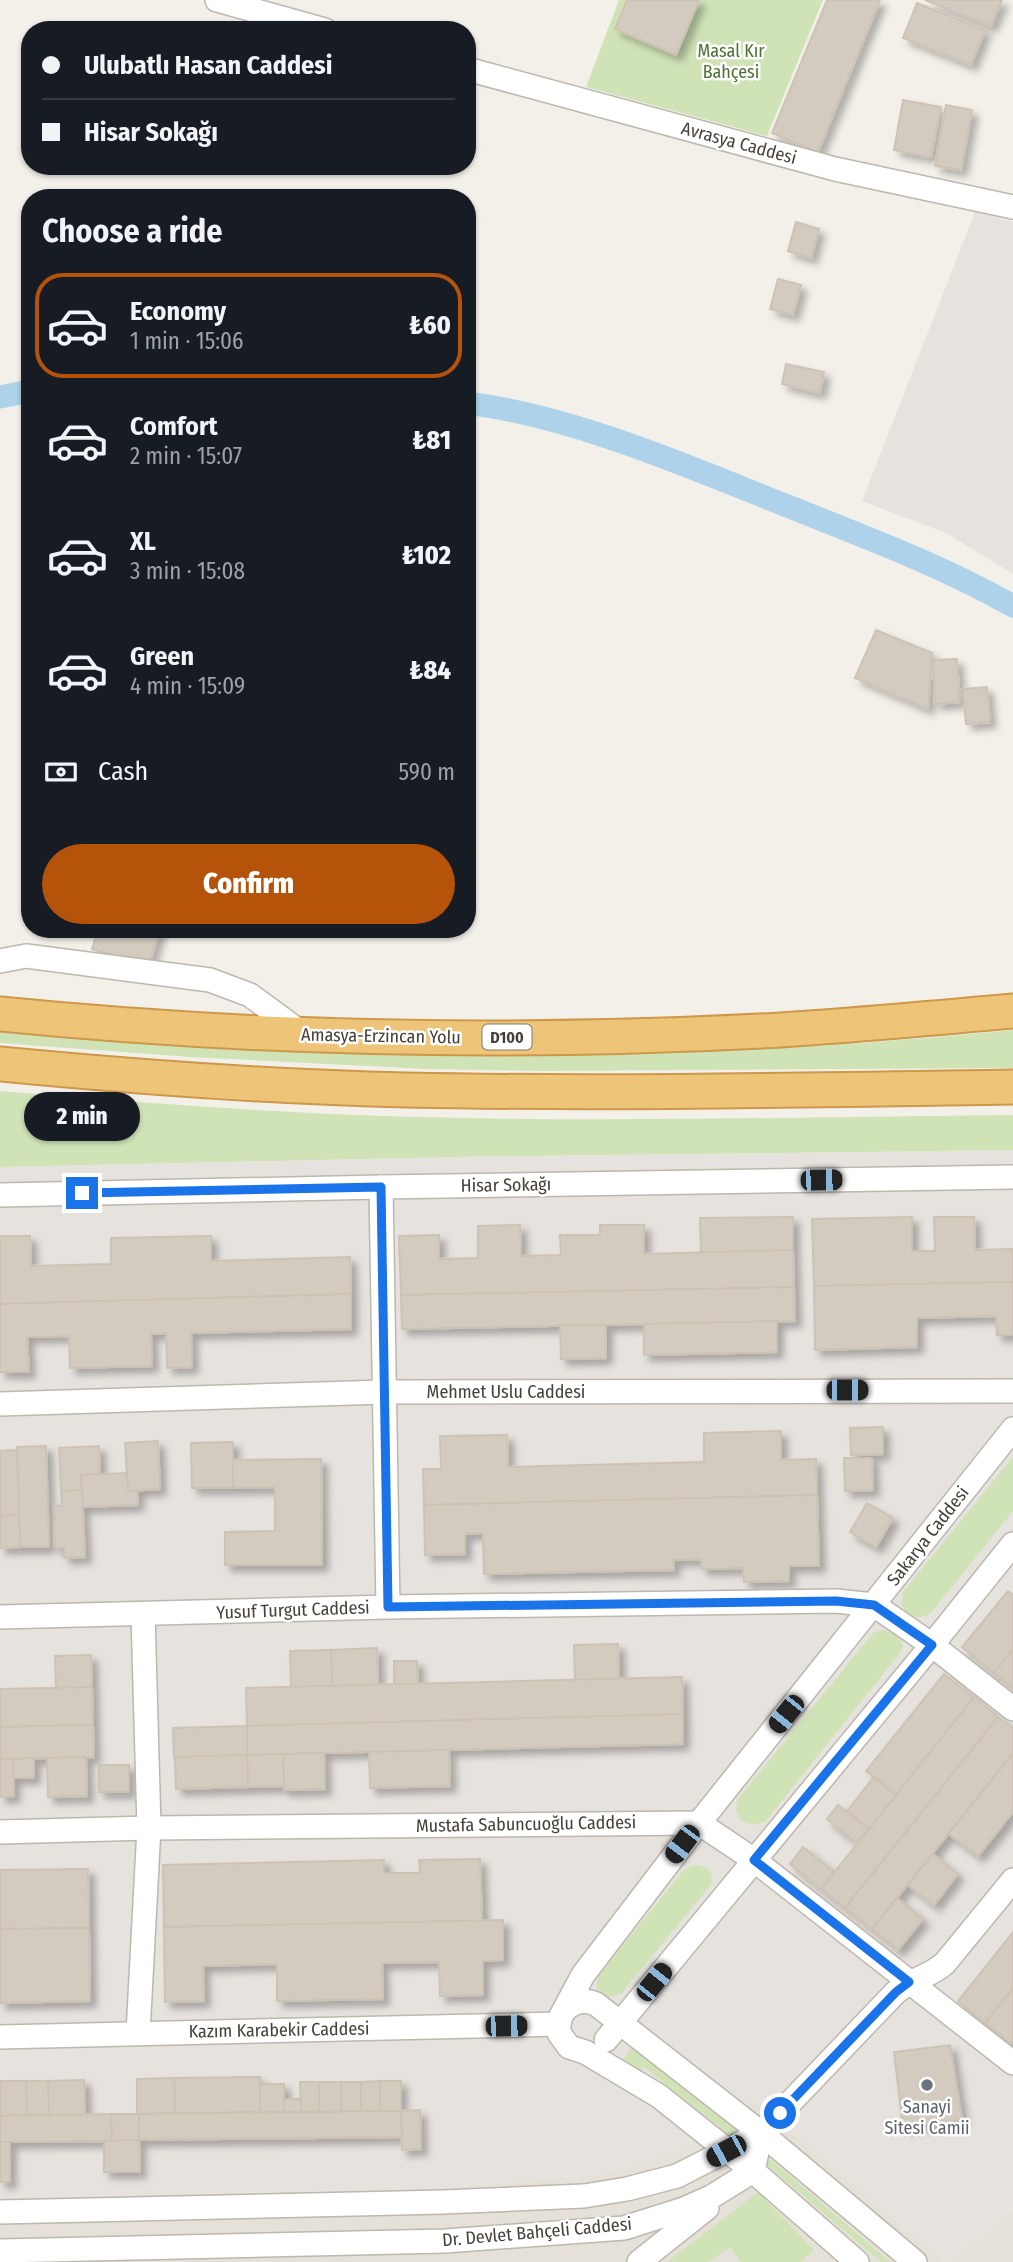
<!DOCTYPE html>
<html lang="en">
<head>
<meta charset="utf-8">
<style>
  body { margin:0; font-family:"Fira Sans Condensed",sans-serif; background:#242831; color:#f1f3f6; height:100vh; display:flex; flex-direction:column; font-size:26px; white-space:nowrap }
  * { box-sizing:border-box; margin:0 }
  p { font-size:23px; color:#9ea1a6 }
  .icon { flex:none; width:38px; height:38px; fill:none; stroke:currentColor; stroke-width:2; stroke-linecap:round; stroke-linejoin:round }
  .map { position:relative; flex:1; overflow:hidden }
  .sheet { position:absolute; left:21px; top:189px; width:455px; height:749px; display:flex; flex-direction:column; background:#171b24; border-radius:28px; box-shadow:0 2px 5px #0004 }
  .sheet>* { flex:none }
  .guide { position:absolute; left:21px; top:21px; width:455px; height:154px; border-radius:28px; box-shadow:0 2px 5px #0004; display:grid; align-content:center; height:154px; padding:0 21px; background:#171b24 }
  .end { position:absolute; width:32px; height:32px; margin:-16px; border:9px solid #1a73e8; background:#fff; box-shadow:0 0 0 4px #fff }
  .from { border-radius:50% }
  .bubble { position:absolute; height:49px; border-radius:24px; background:#171b24; box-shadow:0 2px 5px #0004; font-size:23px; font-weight:800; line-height:49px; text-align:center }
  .car { position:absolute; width:21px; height:42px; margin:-21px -10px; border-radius:9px; box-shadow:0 0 5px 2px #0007; background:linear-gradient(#222 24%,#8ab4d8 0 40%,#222 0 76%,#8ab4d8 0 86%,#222 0) }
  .guide b { display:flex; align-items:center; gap:24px; height:66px; font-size:26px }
  .guide b+b { border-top:2px solid #363941 }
  .guide i { width:18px; height:18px; background:#f1f3f6 }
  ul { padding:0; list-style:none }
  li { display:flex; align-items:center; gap:21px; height:105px; margin:0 14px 10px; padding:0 7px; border:4px solid transparent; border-radius:28px }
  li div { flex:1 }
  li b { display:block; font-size:26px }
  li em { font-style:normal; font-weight:800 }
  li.current { border-color:#b45309 }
  li>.icon { width:63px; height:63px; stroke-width:1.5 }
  h2 { padding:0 21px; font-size:32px; line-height:84px }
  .pay { display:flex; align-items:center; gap:18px; height:77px; padding:0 21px; font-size:26px }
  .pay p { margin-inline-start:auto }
  .action { display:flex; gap:14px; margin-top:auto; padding:14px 21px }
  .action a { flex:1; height:80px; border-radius:42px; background:#b45309; color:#fff; font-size:28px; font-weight:800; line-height:80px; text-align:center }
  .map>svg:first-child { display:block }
  .residential { fill:#e6e1d8 }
  .industrial { fill:#e6e2de }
  .green { fill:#d0e3b7 }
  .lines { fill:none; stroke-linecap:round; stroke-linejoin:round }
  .canal { stroke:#add2e9; stroke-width:23 }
  .building { fill:#d3cbc0; stroke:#cdc3b4; stroke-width:2; filter:url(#shadow) }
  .minor-casing { stroke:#bdb7ad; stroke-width:26 }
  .highway-casing { stroke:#cd984a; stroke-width:37 }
  .minor { stroke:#fff; stroke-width:23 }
  .highway { stroke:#eec479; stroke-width:33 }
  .route { stroke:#1a73e8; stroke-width:9 }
  .worship-dot { fill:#6b7280; stroke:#fff; stroke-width:2.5 }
  .labels { text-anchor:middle; stroke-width:5; stroke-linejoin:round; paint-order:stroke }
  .shield { fill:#fff; stroke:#7e7974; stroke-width:2 }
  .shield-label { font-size:16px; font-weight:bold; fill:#464038 }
  .park-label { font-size:18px; fill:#4c7232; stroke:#fff }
  .street-label { font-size:18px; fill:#464038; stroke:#fff }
  .worship-label { font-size:18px; fill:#5b616d; stroke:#fff }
</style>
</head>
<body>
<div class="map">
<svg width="1013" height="2262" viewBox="0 0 1013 2262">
  <defs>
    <filter id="shadow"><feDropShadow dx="6" dy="6" stdDeviation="3.5" flood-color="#0004"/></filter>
  </defs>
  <rect width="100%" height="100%" fill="#f3f0e9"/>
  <g class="residential">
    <path d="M755 2100 945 2262H0V2198L428 2189 677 2153Z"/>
    <path d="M1013 2212V2262H948Z"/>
  </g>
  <g class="industrial">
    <path d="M975 212 1013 222V574L946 533 862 501Z"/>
    <path d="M1013 1150V2212L948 2262H945L755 2100 677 2153 637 2166 591 2177 428 2189 0 2198V1167L453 1157Z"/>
  </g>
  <g class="green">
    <path d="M619 0H823L767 136 586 87Z"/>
    <path d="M0 1030C142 1041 284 1052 427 1055 623 1059 819 1049 1013 1030V1068L544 1071 425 1069 190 1057 0 1043Z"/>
    <path d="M0 1091C111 1100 221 1109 332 1114 559 1124 786 1117 1013 1115V1150L453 1157 0 1167Z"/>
    <path d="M1013 1457V1511L930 1614 918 1618 906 1613 901 1603 903 1592Z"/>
    <path d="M883 1630C893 1632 899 1636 903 1646L900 1653 765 1822 752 1825 741 1821 736 1811 737 1800 873 1633Z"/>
    <path d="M692 1865C707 1865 716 1871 710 1886L621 1994 609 1997 598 1993 596 1984 600 1974 683 1871Z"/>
    <path d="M633 2046 754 2145 890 2262H881L747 2148 644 2067 640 2071 623 2059Z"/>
    <path d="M758 2192 814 2250 800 2262H741L730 2247 708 2262H667Z"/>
  </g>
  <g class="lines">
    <g class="canal">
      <path d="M0 397 30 391"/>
      <path d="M467 403C572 416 687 466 785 505 862 536 941 565 1013 606"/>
    </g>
  </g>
  <g class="building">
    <path d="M627 0H699L676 55 615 29Z"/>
    <path d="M827 0H880L818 152 772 133Z"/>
    <path d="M925 0H1002L991 26Z"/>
    <path d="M917 3 985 30 971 65 903 38Z"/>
    <path d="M903 100 941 107 931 157 894 150Z"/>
    <path d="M946 105 972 110 961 170 935 166Z"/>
    <path d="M796 222 819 229 811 258 788 251Z"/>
    <path d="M778 279 801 285 793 315 770 309Z"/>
    <path d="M786 364 824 372 820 393 782 384Z"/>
    <path d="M876 630 932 653 928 709 855 678Z"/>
    <path d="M957 659 960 702 935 704 933 660Z"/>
    <path d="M987 687 990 722 966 724 963 689Z"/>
    <path d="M98 929H160L149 965 92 949Z"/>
    <path d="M793 1217V1250L701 1253 700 1218Z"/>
    <path d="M912 1217V1251H935L934 1217H974L975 1250 1013 1249V1282L814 1286 812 1219Z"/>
    <path d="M520 1225 521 1256 561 1255 560 1235H600V1225H644V1254L793 1250 794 1287 401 1295 399 1236 439 1235V1259L478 1258V1226Z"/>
    <path d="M0 1236H30L31 1266 111 1264V1238L211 1236V1261L350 1257 351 1294 0 1304Z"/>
    <path d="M1013 1282V1335H997L996 1316 917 1318V1347L815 1350 814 1286Z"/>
    <path d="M794 1287 795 1321 402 1329 401 1295Z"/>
    <path d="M351 1294V1329L191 1333 192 1367 167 1368 166 1333 151 1334 152 1366 70 1368 69 1336 27 1337 29 1372H0V1304Z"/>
    <path d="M777 1321V1352L644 1355V1324Z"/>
    <path d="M560 1325H606V1358L561 1359Z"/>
    <path d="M883 1427V1454L851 1455 850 1428Z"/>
    <path d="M781 1431V1460L816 1459 817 1495 424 1505 423 1469H441L440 1436 507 1435 508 1467 704 1462V1433Z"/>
    <path d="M158 1441 160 1489 128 1491 125 1443Z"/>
    <path d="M233 1442V1488H192L191 1443Z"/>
    <path d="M46 1446 49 1547H20L17 1447Z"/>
    <path d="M99 1446 100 1474 81 1475 82 1490 61 1491 59 1448Z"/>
    <path d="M17 1450 19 1515 0 1516V1451Z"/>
    <path d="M844 1458H872L873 1490 845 1491Z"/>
    <path d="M321 1459 322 1565H225V1532L275 1531V1487L233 1488V1460Z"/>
    <path d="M127 1473 128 1491H137L138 1505 83 1507 81 1475Z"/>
    <path d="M82 1490 85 1557 64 1558V1548H55L54 1506H62L61 1491Z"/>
    <path d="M817 1495 819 1566H789V1581L744 1582 743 1568 702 1569 701 1559 673 1560 674 1570 484 1574 483 1533 465 1534V1554L425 1555 424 1505Z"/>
    <path d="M867 1503 893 1518 876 1547 850 1532Z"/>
    <path d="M19 1515 20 1547 0 1548V1516Z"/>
    <path d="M1008 1591 1013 1595V1649L994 1673 962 1647Z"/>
    <path d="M618 1644 619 1678 575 1680 574 1645Z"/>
    <path d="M377 1648 378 1685 332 1686 331 1650Z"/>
    <path d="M1013 1649V1688L994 1673Z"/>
    <path d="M331 1650 332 1686 291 1687 290 1651Z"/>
    <path d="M91 1655 92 1687 56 1688 55 1656Z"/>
    <path d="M394 1661H417L418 1684H394Z"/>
    <path d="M944 1674 974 1697 896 1795 866 1771Z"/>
    <path d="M682 1677 683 1714 247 1726 246 1688Z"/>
    <path d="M92 1687 93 1725 0 1727V1689Z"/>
    <path d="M974 1697 998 1717 845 1908 821 1889Z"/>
    <path d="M683 1714V1744L247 1755V1726Z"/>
    <path d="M998 1717 1013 1728V1753L872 1929 845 1908Z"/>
    <path d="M93 1725 94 1757 0 1759V1727Z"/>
    <path d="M247 1726V1755L174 1757 173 1728Z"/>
    <path d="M449 1750 450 1786 370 1788 369 1752Z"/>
    <path d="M324 1753 325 1789 284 1790 283 1754Z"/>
    <path d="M1013 1753V1812L978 1856 949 1834Z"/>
    <path d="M283 1754 284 1786 248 1787 247 1755Z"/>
    <path d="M247 1755 248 1787 176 1789 175 1757Z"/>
    <path d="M86 1757 87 1796 48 1797 47 1758Z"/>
    <path d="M34 1758V1778H13V1759Z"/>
    <path d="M0 1759H13L14 1796 0 1797Z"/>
    <rect x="99" y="1765" width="30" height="27"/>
    <path d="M874 1777 896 1795 869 1829 847 1811Z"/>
    <path d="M838 1805 869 1829 857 1843 827 1819Z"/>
    <path d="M803 1847 834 1872 821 1889 790 1864Z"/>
    <path d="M933 1854 958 1874 934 1905 908 1885Z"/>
    <path d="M480 1859 482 1921 164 1927 163 1865 384 1860V1873H420L419 1860Z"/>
    <path d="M88 1869 89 1928 0 1929V1870Z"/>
    <path d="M897 1898 923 1919 898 1950 872 1929Z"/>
    <path d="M503 1920V1960L483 1961V1995L440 1996 439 1962 382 1963 383 1999 277 2001V1964L203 1966 204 2001 165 2002 164 1927Z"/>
    <path d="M89 1928 90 2001 0 2003V1929Z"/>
    <path d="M1013 1932V1989L985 2023 958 2001Z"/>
    <path d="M1013 1989V2040L1010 2043 985 2023Z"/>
    <path d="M950 2045 962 2119 903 2127 894 2052Z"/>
    <path d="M260 2077V2112L175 2113 174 2078Z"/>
    <path d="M174 2078 175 2113 137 2114V2079Z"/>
    <path d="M84 2080 85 2115H49L48 2081Z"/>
    <path d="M0 2081H26L27 2115 0 2116Z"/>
    <path d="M26 2081H48L49 2115H27Z"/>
    <rect x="380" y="2081" width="21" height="30"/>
    <path d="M380 2081V2111H361V2082Z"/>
    <path d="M300 2082H319V2112H301Z"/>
    <path d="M319 2082H341V2111L319 2112Z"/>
    <rect x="341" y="2082" width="20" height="29"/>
    <rect x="260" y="2084" width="24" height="28"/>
    <rect x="284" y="2099" width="17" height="13"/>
    <path d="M420 2110 421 2149 402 2150 401 2111Z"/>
    <path d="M401 2111 402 2137 139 2140V2114Z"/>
    <path d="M111 2114H139V2140L112 2141Z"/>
    <path d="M111 2114 112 2141 0 2142V2116Z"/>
    <path d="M139 2140 140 2172H104V2141Z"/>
    <rect x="0" y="2142" width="10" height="40"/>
  </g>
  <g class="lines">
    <g class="minor-casing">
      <g id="minor">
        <path d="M217 0 325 30"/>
        <path d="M467 69 835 169 1013 207"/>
        <path d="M0 961 26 956 210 980 250 995 303 1034"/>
        <path d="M381 1187 388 1607"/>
        <path d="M0 1195 381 1187 1013 1177"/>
        <path d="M0 1404 385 1392 1013 1391"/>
        <path d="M0 1617 388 1607 836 1601 874 1605 932 1645 1013 1709"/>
        <path d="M0 1832 149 1828 699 1823 754 1860 1013 2063"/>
        <path d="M564 2011C573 2001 584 1999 596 2004L761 2133 915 2262"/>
        <path d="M138 2033 149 1828 143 1614"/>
        <path d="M0 2037 559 2024"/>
        <path d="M606 2040 932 1645 1013 1544"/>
        <path d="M0 2212 443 2202 584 2196 627 2189 677 2176 761 2133 896 1992C912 1979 931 1976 945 1963L1013 1880"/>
        <path d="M0 2251 445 2241 624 2228 684 2209 711 2197 753 2171 761 2133"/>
        <path d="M639 2262 707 2208"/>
        <path d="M857 2262 753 2171 659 2096 585 2052 569 2047 559 2033V2024L561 2016 583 1975 699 1823 1013 1429"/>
      </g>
    </g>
    <g class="highway-casing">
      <g id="highway">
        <path d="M0 1014C259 1040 521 1044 781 1030 859 1025 936 1018 1013 1011"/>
        <path d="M0 1064C135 1077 270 1087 406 1090 608 1094 811 1090 1013 1087"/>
      </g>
    </g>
    <use href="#minor" class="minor"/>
    <use href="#highway" class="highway"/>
  </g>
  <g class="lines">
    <path class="route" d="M82 1193 381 1187 388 1607 836 1601 874 1605 932 1645 754 1860 909 1982 896 1992 780 2113"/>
  </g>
  <circle class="worship-dot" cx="927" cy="2085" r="7"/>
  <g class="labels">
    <rect class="shield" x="482.5" y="1024.5" width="49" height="25" rx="5"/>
    <g class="shield-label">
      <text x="507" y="1043">D100</text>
    </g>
    <g class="park-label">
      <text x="731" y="57">Masal Kır<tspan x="731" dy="21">Bahçesi</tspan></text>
    </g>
    <g class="street-label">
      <text transform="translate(739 143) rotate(15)" y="6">Avrasya Caddesi</text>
      <text transform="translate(381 1036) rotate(1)" y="6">Amasya-Erzincan Yolu</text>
      <text transform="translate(506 1185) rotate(-1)" y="6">Hisar Sokağı</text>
      <text x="506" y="1398">Mehmet Uslu Caddesi</text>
      <text transform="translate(928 1536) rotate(-52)" y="6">Sakarya Caddesi</text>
      <text transform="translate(293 1610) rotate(-2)" y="6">Yusuf Turgut Caddesi</text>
      <text transform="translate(526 1824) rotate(-1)" y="6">Mustafa Sabuncuoğlu Caddesi</text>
      <text transform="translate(279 2030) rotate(-1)" y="6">Kazım Karabekir Caddesi</text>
      <text transform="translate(537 2232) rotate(-5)" y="6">Dr. Devlet Bahçeli Caddesi</text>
    </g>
    <g class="worship-label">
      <text x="927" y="2113">Sanayi<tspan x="927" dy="21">Sitesi Camii</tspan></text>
    </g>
  </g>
</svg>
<i class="end from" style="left:780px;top:2113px"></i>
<i class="end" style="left:82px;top:1193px"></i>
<div class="bubble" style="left:24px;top:1092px;width:116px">2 min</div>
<i class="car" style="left:821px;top:1180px;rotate:89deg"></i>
<i class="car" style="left:847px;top:1390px;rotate:90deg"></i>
<i class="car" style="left:786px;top:1714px;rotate:219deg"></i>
<i class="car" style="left:682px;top:1844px;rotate:217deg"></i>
<i class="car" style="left:654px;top:1982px;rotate:39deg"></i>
<i class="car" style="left:506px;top:2026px;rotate:89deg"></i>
<i class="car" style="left:726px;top:2151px;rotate:242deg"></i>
<div class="guide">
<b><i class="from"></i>Ulubatlı Hasan Caddesi</b>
<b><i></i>Hisar Sokağı</b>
</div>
<section class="sheet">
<h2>Choose a ride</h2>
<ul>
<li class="current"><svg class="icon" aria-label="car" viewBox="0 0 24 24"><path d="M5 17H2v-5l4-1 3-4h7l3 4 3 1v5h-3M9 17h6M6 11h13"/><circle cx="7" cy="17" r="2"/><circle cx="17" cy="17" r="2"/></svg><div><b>Economy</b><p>1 min · 15:06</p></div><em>₺60</em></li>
<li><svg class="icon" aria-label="car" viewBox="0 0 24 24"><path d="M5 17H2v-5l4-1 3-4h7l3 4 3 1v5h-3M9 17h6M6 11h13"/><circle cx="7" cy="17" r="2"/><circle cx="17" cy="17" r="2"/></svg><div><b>Comfort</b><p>2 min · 15:07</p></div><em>₺81</em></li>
<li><svg class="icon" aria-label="car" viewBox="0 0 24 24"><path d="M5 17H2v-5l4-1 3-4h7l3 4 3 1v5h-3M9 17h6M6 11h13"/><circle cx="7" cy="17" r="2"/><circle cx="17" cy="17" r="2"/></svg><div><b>XL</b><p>3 min · 15:08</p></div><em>₺102</em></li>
<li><svg class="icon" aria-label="car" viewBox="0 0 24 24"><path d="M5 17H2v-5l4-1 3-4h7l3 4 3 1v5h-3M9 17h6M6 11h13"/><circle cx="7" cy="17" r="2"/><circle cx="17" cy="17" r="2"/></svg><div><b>Green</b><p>4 min · 15:09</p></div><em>₺84</em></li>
</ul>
<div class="pay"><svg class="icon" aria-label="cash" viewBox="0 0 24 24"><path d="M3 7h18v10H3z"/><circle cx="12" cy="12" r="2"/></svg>Cash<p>590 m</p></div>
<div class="action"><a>Confirm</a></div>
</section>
</div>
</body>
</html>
